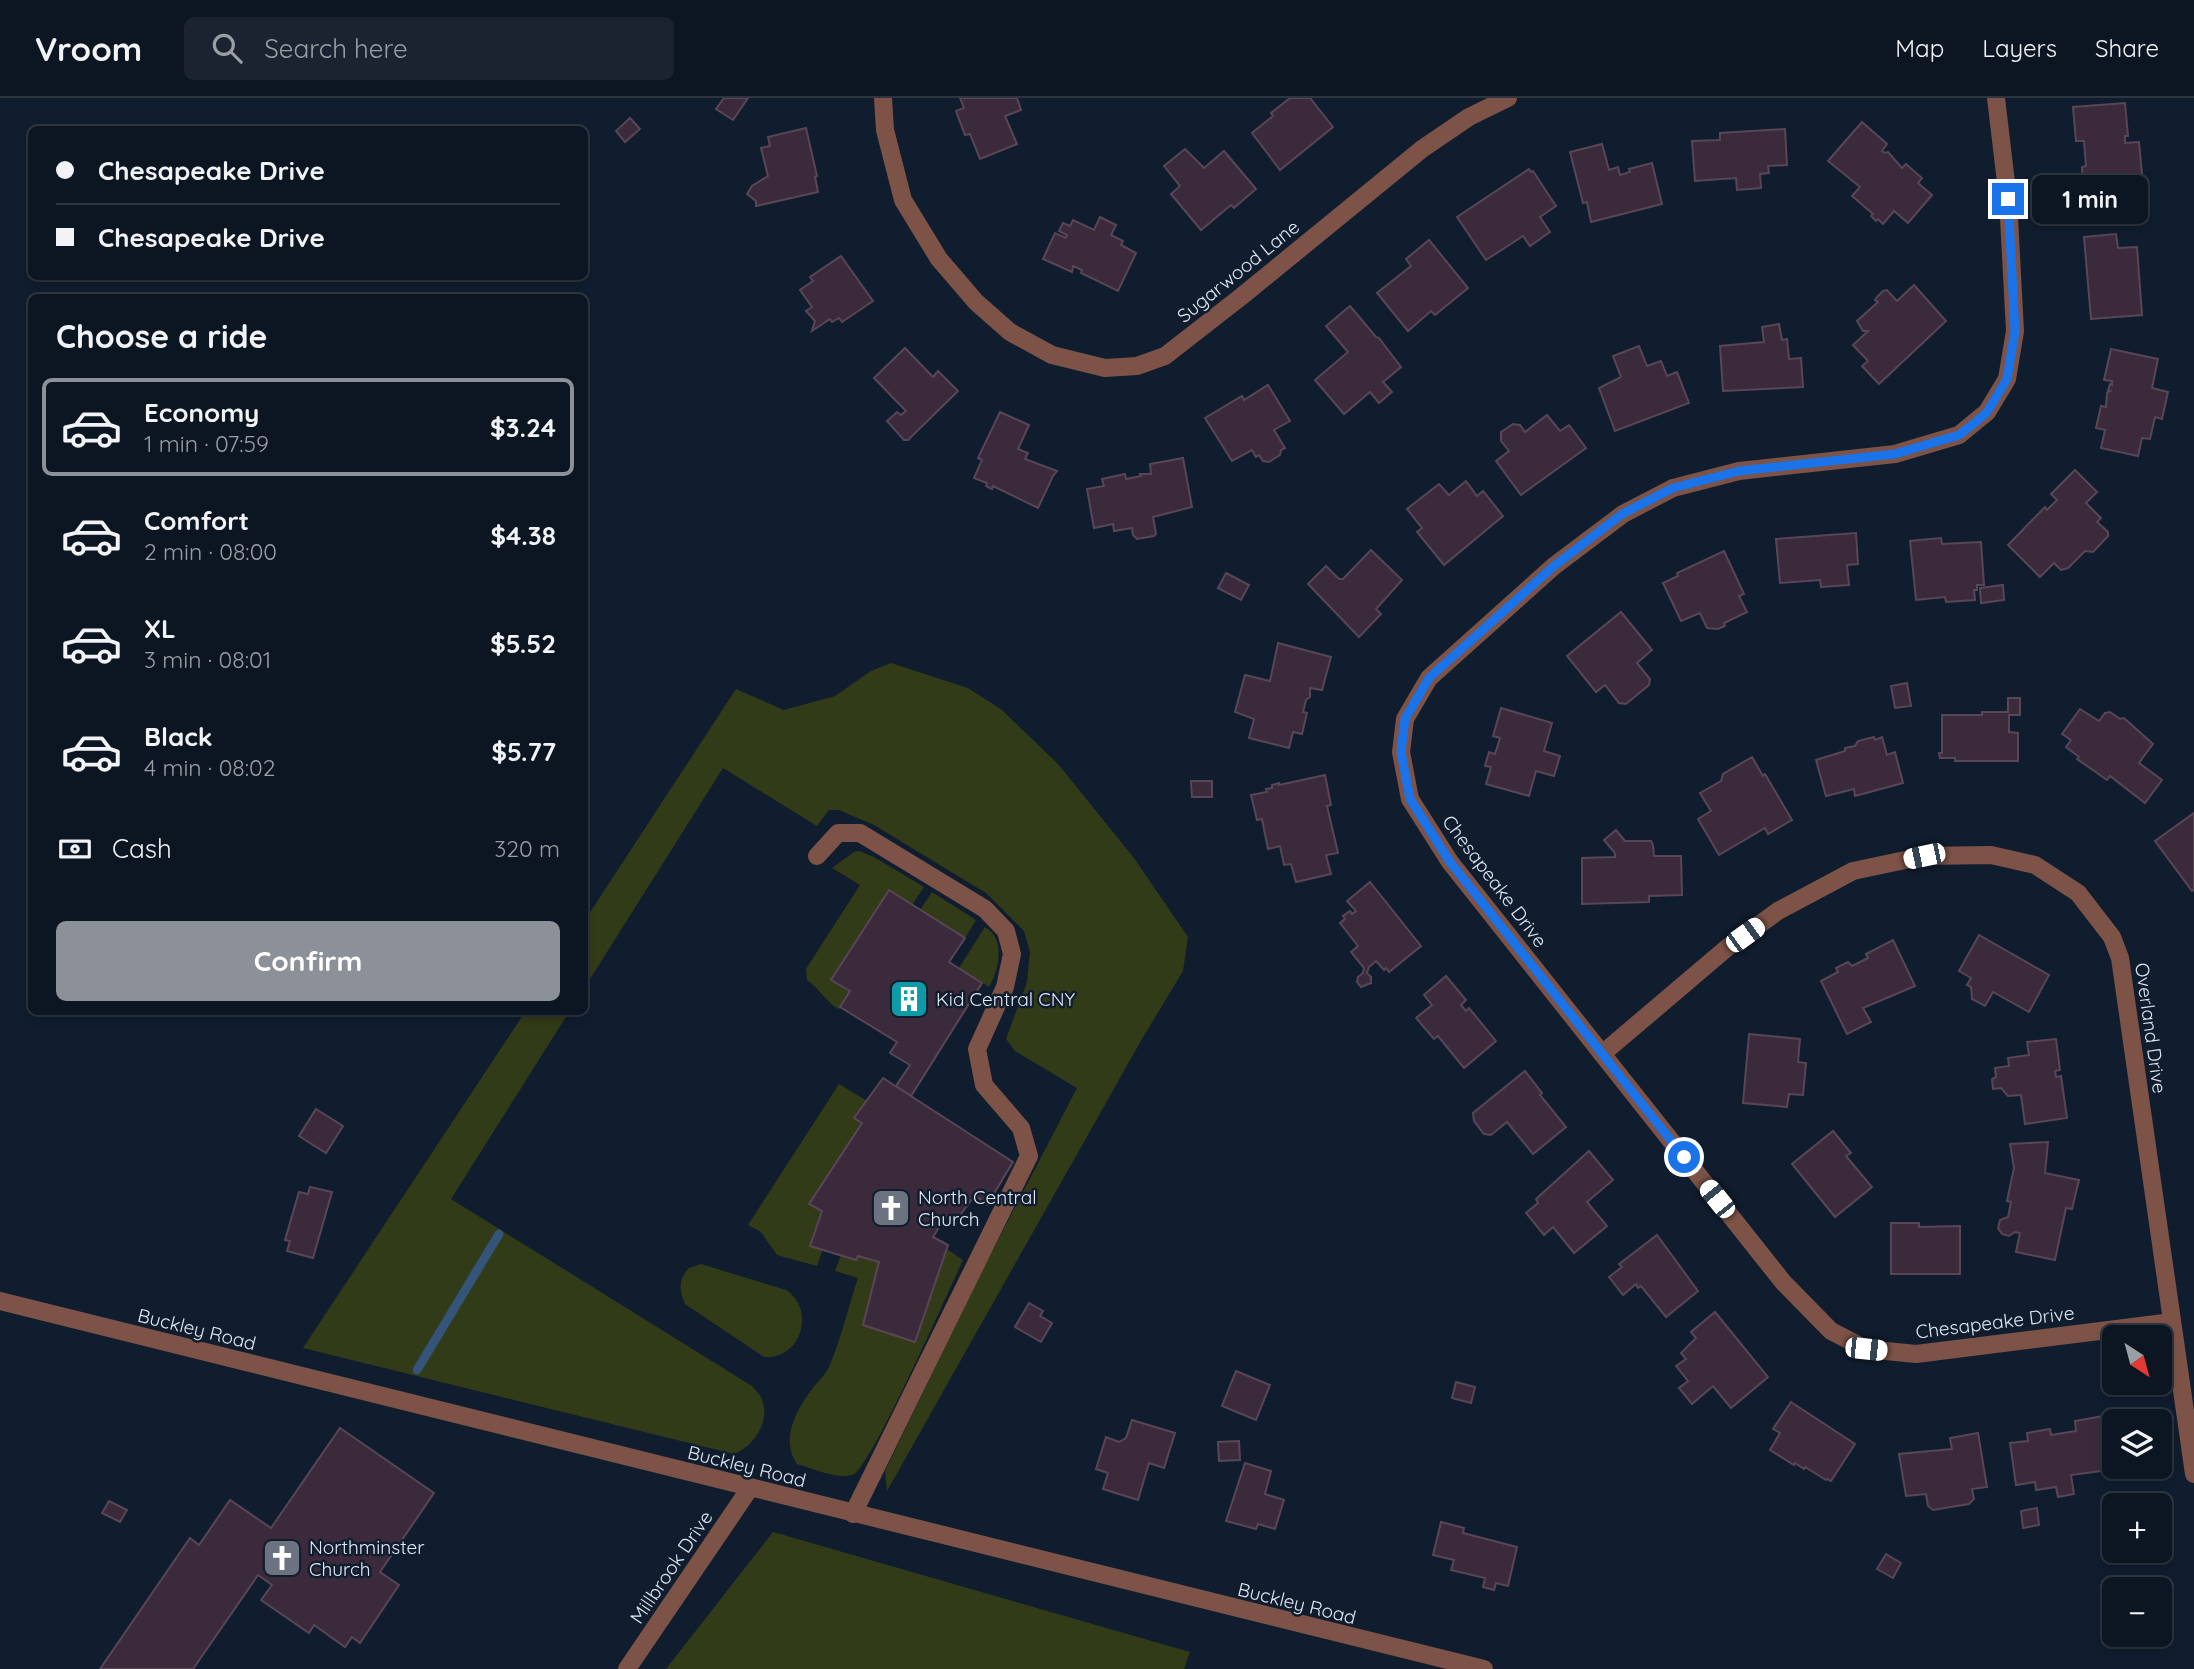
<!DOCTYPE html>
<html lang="en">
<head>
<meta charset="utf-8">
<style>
  body { margin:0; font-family:Quicksand,sans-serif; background:#1a232f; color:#f1f3f6; height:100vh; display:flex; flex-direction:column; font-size:26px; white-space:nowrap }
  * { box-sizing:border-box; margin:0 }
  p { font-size:23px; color:#9a9fa5 }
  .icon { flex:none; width:38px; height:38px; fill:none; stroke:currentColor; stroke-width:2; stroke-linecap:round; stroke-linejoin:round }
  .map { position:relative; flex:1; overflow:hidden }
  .drawer { position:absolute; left:28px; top:196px; width:560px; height:721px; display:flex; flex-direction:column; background:#0c1622; border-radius:10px; box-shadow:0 4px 10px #0003,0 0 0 2px #2c3540 }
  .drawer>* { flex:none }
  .hud { position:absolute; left:28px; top:28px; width:560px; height:154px; border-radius:10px; box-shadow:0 4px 10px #0003,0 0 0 2px #2c3540; display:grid; align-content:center; height:154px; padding:0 28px; background:#0c1622 }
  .needle { width:46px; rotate:144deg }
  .tools { position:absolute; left:2102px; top:1227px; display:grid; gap:14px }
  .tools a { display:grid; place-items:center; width:70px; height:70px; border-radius:10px; background:#0c1622; box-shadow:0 4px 10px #0003,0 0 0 2px #2c3540; font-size:35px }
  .end { position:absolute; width:32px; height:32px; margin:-16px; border:9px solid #1a73e8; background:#fff; box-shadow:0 0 0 4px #fff }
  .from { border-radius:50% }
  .bubble { position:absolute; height:49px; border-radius:10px; background:#0c1622; box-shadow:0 4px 10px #0003,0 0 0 2px #2c3540; font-size:23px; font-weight:700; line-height:49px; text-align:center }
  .car { position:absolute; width:21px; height:42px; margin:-21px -10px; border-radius:9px; box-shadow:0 0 5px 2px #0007; background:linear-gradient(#fff 24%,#345 0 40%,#fff 0 76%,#345 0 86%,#fff 0) }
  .hud b { display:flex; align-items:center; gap:24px; height:66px; font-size:26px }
  .hud b+b { border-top:2px solid #2c3540 }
  .hud i { width:18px; height:18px; background:#f1f3f6 }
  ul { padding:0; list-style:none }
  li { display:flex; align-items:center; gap:21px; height:98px; margin:0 14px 10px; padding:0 14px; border:4px solid transparent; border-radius:10px }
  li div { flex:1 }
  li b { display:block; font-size:26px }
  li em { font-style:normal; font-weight:700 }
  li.current { border-color:#8c9099 }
  li>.icon { width:63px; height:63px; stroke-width:1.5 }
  h2 { padding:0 28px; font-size:32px; line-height:84px }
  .pay { display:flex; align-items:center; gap:18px; height:77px; padding:0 28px; font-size:26px }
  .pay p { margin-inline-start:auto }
  .primary-button { display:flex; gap:14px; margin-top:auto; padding:14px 28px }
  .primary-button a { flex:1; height:80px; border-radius:10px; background:#8c9099; color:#fff; font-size:28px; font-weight:700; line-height:80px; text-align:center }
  header { display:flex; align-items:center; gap:42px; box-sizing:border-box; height:98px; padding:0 35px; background:#0c1622; border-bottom:2px solid #2c3540 }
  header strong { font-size:33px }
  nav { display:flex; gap:38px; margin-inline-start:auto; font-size:24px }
  .search { width:490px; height:63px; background:#1a232f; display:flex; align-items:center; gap:18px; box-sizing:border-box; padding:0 24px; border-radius:10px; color:#9a9fa5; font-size:26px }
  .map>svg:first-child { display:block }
  .green { fill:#323b17 }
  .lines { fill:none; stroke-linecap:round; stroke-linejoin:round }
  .stream { stroke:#345479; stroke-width:9 }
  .building { fill:#3b2a3b; stroke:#584657; stroke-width:2 }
  .minor { stroke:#7d5347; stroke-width:18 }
  .route { stroke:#1a73e8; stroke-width:9 }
  .labels { text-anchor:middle; stroke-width:5; stroke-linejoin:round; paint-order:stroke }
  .street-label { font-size:19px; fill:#e0e9f5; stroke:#101d2e }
  .poi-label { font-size:19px; fill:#e0e9f5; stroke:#101d2e; text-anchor:start }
</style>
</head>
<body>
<header>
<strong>Vroom</strong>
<div class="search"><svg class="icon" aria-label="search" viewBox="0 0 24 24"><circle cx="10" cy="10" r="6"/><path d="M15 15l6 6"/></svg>Search here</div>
<nav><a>Map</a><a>Layers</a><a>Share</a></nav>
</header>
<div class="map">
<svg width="2194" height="1571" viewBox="0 0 2194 1571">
  <rect width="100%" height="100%" fill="#101d2e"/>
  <g class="green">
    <path d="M891 565 968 590 1002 612 1058 666 1134 760 1188 839 1183 873 1142 941 887 1393 885 1373 983 1171 1077 990 1015 953 1006 941 1027 884 1030 854 1024 833 986 795 874 727 839 712H829L817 728 723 670 585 889V822L736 591 784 612 835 598 871 573Z"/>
    <path d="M859 753 874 759 924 789 912 807 889 792 832 882 850 893 839 911C829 907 819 890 807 882L806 871 860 787 832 770 854 754Z"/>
    <path d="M932 794 976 822 965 840 920 812Z"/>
    <path d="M985 829C1006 841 999 872 989 889L959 870Z"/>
    <path d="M525 914H569L451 1101 752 1288C755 1292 761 1297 762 1302 771 1323 753 1349 734 1356L303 1250Z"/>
    <path d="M839 986 867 1003 855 1020 862 1025 809 1105 822 1113 810 1147 823 1151 817 1168 777 1157 761 1134 748 1127Z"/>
    <path d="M947 1151 963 1162C949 1192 871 1368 854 1376 838 1383 813 1370 797 1366 780 1341 796 1313 812 1291 817 1284 825 1278 829 1269 841 1241 848 1210 858 1180L835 1173 841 1157 856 1162 858 1158 879 1164 864 1227 915 1244Z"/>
    <path d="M701 1166 786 1192C816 1211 801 1262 764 1259L685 1206C679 1192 678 1182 689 1170Z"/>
    <path d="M773 1434 1190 1554 1184 1571H666Z"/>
  </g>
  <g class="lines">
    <path class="stream" d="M417 1272 499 1136"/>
  </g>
  <g class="building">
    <path d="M724 0H748L733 22 716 11Z"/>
    <path d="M960 0H1017L1021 12 1005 18 1017 46 980 61 970 36 965 37 956 13 964 10Z"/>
    <path d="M1290 0H1310L1333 29 1280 72 1252 35 1273 18 1271 15Z"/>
    <path d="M2125 5 2128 38H2125V45L2139 44 2143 87 2126 88 2128 107 2091 110 2089 91H2083L2082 69 2086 68 2084 43H2076L2073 9Z"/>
    <path d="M630 20 640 31 625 44 616 33Z"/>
    <path d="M1862 24 1887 46 1882 53 1885 55 1888 54 1902 70 1906 66 1922 80 1918 85 1932 97 1908 125 1894 113 1883 126 1878 121 1876 123 1871 118 1873 116 1852 98 1860 89 1828 63Z"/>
    <path d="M806 30 817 78 815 79 818 94 756 108V103L747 96 752 88 768 78 761 50 770 48 768 39Z"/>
    <path d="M1785 31 1787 67 1768 68 1769 75 1760 76 1761 90 1737 92 1736 80 1695 83 1692 43 1720 42V35Z"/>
    <path d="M1602 46 1609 72 1618 69 1620 77 1630 74 1629 71 1652 65 1662 106 1591 124 1587 104 1583 105 1570 54Z"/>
    <path d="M1185 51 1204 70 1224 53 1256 91 1234 110 1231 107 1201 132 1171 96 1180 88 1164 68Z"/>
    <path d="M1529 71 1531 74 1533 73 1556 108 1540 119 1550 134 1530 148 1523 138 1486 162 1457 119Z"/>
    <path d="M1100 119 1116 127 1111 137 1123 143 1121 147 1136 155 1118 193 1081 175 1082 172 1073 168 1072 174 1043 161 1055 135 1066 140 1067 137 1059 133 1063 125 1070 128 1073 122 1094 132Z"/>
    <path d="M2116 136 2118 150 2137 149 2142 217 2091 221 2084 139Z"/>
    <path d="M1429 142 1468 190 1435 217 1431 213 1408 233 1377 195 1411 168 1406 161Z"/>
    <path d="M841 158 873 203 842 224 839 220 832 224 830 221 812 233 815 223 806 213 812 209 800 192 813 183 810 179Z"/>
    <path d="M1914 187 1946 223 1879 286 1862 268 1868 263 1853 247 1868 233H1863L1857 223 1878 204 1875 202 1877 199 1883 193 1887 192 1897 203Z"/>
    <path d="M1350 208 1376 239 1379 240 1401 269 1383 284 1392 294 1379 305 1370 294 1344 316 1315 282 1348 254 1326 228Z"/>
    <path d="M1779 226 1782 242 1787 241 1789 261 1801 260 1803 289 1723 293 1720 248 1764 244 1762 229Z"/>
    <path d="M1639 248 1647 268 1661 263 1667 278 1677 274 1689 305 1615 333 1599 290 1621 279 1613 258Z"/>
    <path d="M905 250 933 279 938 273 958 293 908 342H904L887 323 897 314 901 317 906 313 874 280Z"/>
    <path d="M2111 251 2158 261 2152 290 2168 294 2162 321 2155 319 2150 341 2142 340 2138 358 2101 350 2105 332 2096 330 2101 308 2106 309 2107 295 2110 293H2108L2110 286 2112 287V283L2104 282Z"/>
    <path d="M1268 287 1290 323 1274 332 1285 350 1281 352 1280 357 1269 364 1263 363 1259 357 1256 359 1252 352 1232 363 1205 320 1242 298 1244 302Z"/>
    <path d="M1000 314 1029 327 1018 351 1028 355 1025 361 1057 373 1053 378 1038 410 993 388 992 391 986 388 987 385 974 380 982 362 978 360Z"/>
    <path d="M1547 317 1560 333 1569 327 1586 350 1521 397 1496 363 1509 353 1501 343V334L1513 326 1520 327 1525 334Z"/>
    <path d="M1183 360 1192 409 1153 419 1156 436 1154 438 1137 441 1133 437 1132 430 1114 433 1113 426 1094 430 1087 391 1104 388 1102 381 1125 376 1126 381 1141 378 1140 376H1151L1150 366Z"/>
    <path d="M2075 372 2097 394 2086 405 2101 420 2097 424 2108 434V438L2093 454 2085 453 2068 470 2061 472 2054 465 2040 479 2008 447 2045 409 2047 412 2057 402 2051 396Z"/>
    <path d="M1466 383 1477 398 1483 393 1503 418 1444 467 1417 434 1422 430 1407 411 1439 386 1449 397Z"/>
    <path d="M1856 435 1858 466 1847 467 1849 487 1821 489 1820 482 1780 485 1776 441Z"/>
    <path d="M1941 440 1942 446 1981 444 1984 487H1977V492H1974L1975 502 1946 504 1945 499 1916 502 1910 443Z"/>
    <path d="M1371 452 1402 482 1376 511 1381 516 1359 539 1308 486 1326 468 1339 481H1343Z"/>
    <path d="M1724 453 1744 496 1739 498 1747 514 1724 525 1725 528 1718 531 1707 530 1700 515 1681 523 1663 485 1678 478 1677 475Z"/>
    <path d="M1226 475 1249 487 1241 502 1218 490Z"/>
    <path d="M2003 487 2004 502 1981 505 1980 490Z"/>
    <path d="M1621 514 1652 552 1637 565 1650 581 1649 587 1626 606 1619 605 1605 587 1596 594 1567 558Z"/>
    <path d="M1278 545 1331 559 1322 592 1310 590V599L1306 602 1303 614 1307 615 1302 636 1293 634 1289 650 1249 640 1254 621 1235 614 1245 577 1270 583Z"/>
    <path d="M1907 585 1911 608 1895 610 1891 588Z"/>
    <path d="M2008 600H2020V617H2009V634L2018 635V663H1955V660H1940L1939 655H1942V617H1982V614H2008Z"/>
    <path d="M1501 610 1552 625 1544 653 1560 658 1554 678 1536 673 1529 698 1486 686 1491 669 1485 668 1489 654 1495 656 1500 640 1493 638Z"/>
    <path d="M2080 611 2099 623 2105 615 2110 614 2120 621 2124 620 2153 646 2139 665 2162 682 2145 705 2110 678 2107 682 2077 661 2079 659 2066 649 2071 642 2062 636Z"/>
    <path d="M1874 639 1875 642 1882 639 1887 657 1895 654 1903 685 1855 698 1854 691 1826 698 1816 662 1845 653V650L1855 648 1858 643Z"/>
    <path d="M1752 659 1763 678 1765 676 1792 722 1768 736 1765 730 1719 757 1698 721 1711 713 1700 695 1721 683 1723 676Z"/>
    <path d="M1325 677 1331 707 1327 708 1338 755 1326 757 1331 776 1296 784 1291 766 1284 767 1280 748 1268 751 1262 721 1257 722 1251 697 1267 694 1266 691 1272 690V687L1279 685V687Z"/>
    <path d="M1191 683H1212V699H1192Z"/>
    <path d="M2194 715V791L2192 793 2155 743Z"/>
    <path d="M1616 732 1625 743H1651L1653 747 1654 758H1681L1682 797 1649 798V804L1582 806V760L1615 759V755L1604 742Z"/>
    <path d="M1370 784 1421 848 1389 874 1386 870 1384 872 1376 863 1369 869 1367 875 1371 879V885L1361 889 1357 884 1358 879 1363 875 1364 870 1351 854 1358 848 1340 825 1345 821 1343 818 1350 813 1352 816 1356 813 1347 803Z"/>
    <path d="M889 792 965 840 949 864 982 885 911 998 896 988 910 967 890 955 897 944 840 909 850 893 831 882Z"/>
    <path d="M1979 837 2049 877 2029 914 1993 894 1985 908 1972 901 1971 889 1967 887 1971 880 1959 873Z"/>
    <path d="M1893 842 1915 888 1863 910 1871 924 1847 936 1821 883 1838 874 1836 870 1848 864 1852 868 1868 860 1866 856Z"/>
    <path d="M1446 878 1466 902 1461 907 1466 913 1469 910 1496 943 1464 970 1438 938 1434 941 1416 920 1432 907 1424 897Z"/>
    <path d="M1749 936 1800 941 1798 964 1806 965 1803 997 1789 996 1787 1009 1743 1005Z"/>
    <path d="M2056 941 2060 972 2055 973 2056 979 2061 978 2067 1020 2025 1026 2021 997 2008 998 2001 990 1993 991 1992 981 1996 979 1995 970 2009 968 2008 960 2029 957 2027 944Z"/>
    <path d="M1525 973 1542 995 1540 997 1566 1029 1533 1056 1507 1024 1491 1037 1484 1036 1474 1023 1473 1015Z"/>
    <path d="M883 980 1013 1064 987 1107 975 1097 955 1124 946 1118 933 1139 948 1147 915 1244 863 1227 879 1164 858 1158 856 1162 810 1148 822 1113 809 1106 862 1025 854 1020Z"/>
    <path d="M316 1011 343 1028 326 1055 299 1038Z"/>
    <path d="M1833 1033 1851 1055 1846 1058 1872 1089 1835 1119 1792 1066Z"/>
    <path d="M2048 1044 2045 1075 2079 1082 2072 1111 2066 1110 2055 1162 2016 1154 2020 1135 2015 1134 2009 1138 2002 1136 1998 1130 2000 1122 2008 1119 2011 1104 2007 1103 2014 1070 2010 1046Z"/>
    <path d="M1589 1053 1613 1082 1587 1104 1607 1128 1574 1155 1553 1129 1544 1137 1526 1115 1538 1105 1536 1101Z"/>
    <path d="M310 1089 332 1094 313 1160 287 1153 290 1143 285 1142 299 1094 308 1096Z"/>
    <path d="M1891 1125H1919V1129L1960 1128V1176H1891Z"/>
    <path d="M1657 1137 1698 1193 1666 1219 1641 1188 1638 1190 1636 1186 1623 1197 1609 1179 1622 1169 1619 1166Z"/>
    <path d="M1029 1205 1043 1213 1040 1218 1052 1225 1041 1244 1015 1229Z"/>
    <path d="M1715 1214 1768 1279 1731 1310 1713 1288 1692 1306 1679 1290 1688 1283 1676 1268 1686 1261 1681 1255 1696 1240 1691 1234Z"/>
    <path d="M1236 1273 1270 1287 1256 1322 1222 1308Z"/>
    <path d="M1456 1284 1475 1289 1471 1305 1452 1300Z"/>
    <path d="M1791 1304 1855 1346 1831 1383 1827 1381 1826 1382 1805 1369 1804 1371 1795 1365 1794 1367 1770 1352 1780 1335 1773 1331Z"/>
    <path d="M2109 1317 2114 1368 2116 1371 2071 1377 2074 1396 2058 1399 2056 1389 2036 1392 2035 1384 2016 1387 2010 1345 2028 1343 2027 1335 2050 1331 2051 1337 2076 1333 2075 1323Z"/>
    <path d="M1132 1322 1175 1335 1164 1370 1149 1365 1138 1402 1103 1391 1108 1375 1096 1371 1106 1339 1119 1344 1126 1340Z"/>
    <path d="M340 1330 434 1395 380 1474 399 1487 360 1545 352 1539 345 1549 314 1527 309 1535 261 1502 272 1487 258 1477 193 1571H100L190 1440 199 1447 230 1402 271 1430Z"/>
    <path d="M1978 1335 1987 1389 1972 1391 1974 1401 1969 1406 1933 1412 1928 1408 1926 1396 1906 1398 1899 1356 1952 1351 1950 1340Z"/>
    <path d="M1239 1343 1240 1362 1219 1363 1218 1344Z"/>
    <path d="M1245 1365 1271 1373 1265 1396 1284 1402 1275 1431 1258 1426 1256 1431 1226 1423Z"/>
    <path d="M109 1403 127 1412 120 1424 102 1415Z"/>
    <path d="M2037 1410 2039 1427 2023 1430 2021 1413Z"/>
    <path d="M1441 1424 1464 1430 1463 1435 1517 1449 1508 1488 1496 1485 1494 1492 1483 1489 1485 1480 1451 1472 1454 1462 1433 1457Z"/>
    <path d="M1886 1456 1901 1465 1893 1480 1877 1471Z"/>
  </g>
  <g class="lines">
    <g class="minor">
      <path d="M883 0 885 32 903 102 939 161 976 204 1010 234 1052 257 1105 270 1137 268 1165 258 1242 198 1422 51 1469 19 1508 0"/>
      <path d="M1996 0 2008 101 2015 233 2007 281 1987 314 1959 337 1895 356 1739 373 1673 390 1623 416 1554 468 1429 580 1405 621 1401 654 1410 701 1450 764 1783 1184 1831 1233 1866 1251 1916 1256 2172 1224"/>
      <path d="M817 758 838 735H860L985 811 1006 833 1012 856 1005 889 977 951 984 987 1021 1030 1029 1058 853 1416"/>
      <path d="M1602 956 1728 849 1778 813 1853 773 1924 758 1991 757 2035 767 2078 795 2112 839 2120 860 2194 1376"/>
      <path d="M0 1203 1484 1571"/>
      <path d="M627 1571 750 1390"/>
    </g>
  </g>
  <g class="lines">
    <path class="route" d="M1684 1059 1450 764 1410 701 1401 654 1405 621 1429 580 1554 468 1622 416 1673 390 1739 373 1895 356 1959 337 1977 323 1987 314 2007 281 2015 233 2008 101"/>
  </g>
  <defs>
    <g id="building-square" transform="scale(2.0125)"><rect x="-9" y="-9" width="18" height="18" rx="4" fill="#0f9aa8" stroke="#101d2e"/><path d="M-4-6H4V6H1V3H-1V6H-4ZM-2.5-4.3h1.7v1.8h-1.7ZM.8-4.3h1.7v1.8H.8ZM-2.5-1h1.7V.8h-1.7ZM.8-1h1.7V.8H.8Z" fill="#fff"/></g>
    <g id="church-square" transform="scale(2.0125)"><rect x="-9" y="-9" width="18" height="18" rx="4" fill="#6b7280" stroke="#101d2e"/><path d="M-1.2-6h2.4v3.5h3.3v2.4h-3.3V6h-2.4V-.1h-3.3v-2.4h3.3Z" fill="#fff"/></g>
  </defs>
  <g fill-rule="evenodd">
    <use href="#building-square" x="909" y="901"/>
    <use href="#church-square" x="891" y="1110"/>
    <use href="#church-square" x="282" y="1460"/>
  </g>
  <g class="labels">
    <g class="street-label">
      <text transform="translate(1238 173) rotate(-39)" y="7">Sugarwood Lane</text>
      <text transform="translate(1495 783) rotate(53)" y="7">Chesapeake Drive</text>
      <text transform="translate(2151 930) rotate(82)" y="7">Overland Drive</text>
      <text transform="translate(1995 1224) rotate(-7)" y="7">Chesapeake Drive</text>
      <text transform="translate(197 1231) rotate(14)" y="7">Buckley Road</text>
      <text transform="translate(747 1368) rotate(14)" y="7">Buckley Road</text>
      <text transform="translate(671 1469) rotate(-56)" y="7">Millbrook Drive</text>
      <text transform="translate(1297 1505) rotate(14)" y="7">Buckley Road</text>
    </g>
    <g class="poi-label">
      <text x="936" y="908">Kid Central CNY</text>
      <text x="918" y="1106">North Central<tspan x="918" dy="22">Church</tspan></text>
      <text x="309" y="1456">Northminster<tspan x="309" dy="22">Church</tspan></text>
    </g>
  </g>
</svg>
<div class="tools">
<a><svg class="needle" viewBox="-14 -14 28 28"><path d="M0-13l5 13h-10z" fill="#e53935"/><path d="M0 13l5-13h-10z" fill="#9a9fa5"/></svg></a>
<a><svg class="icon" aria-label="layers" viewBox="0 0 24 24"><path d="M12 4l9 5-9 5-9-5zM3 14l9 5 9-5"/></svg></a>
<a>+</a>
<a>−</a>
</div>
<i class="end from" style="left:1684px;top:1059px"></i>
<i class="end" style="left:2008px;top:101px"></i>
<div class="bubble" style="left:2032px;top:77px;width:116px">1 min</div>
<i class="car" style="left:1924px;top:758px;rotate:258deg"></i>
<i class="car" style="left:1745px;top:837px;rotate:54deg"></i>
<i class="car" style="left:1717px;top:1101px;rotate:321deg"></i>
<i class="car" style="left:1866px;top:1251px;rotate:96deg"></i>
<div class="hud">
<b><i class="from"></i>Chesapeake Drive</b>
<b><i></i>Chesapeake Drive</b>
</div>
<section class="drawer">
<h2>Choose a ride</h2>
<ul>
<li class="current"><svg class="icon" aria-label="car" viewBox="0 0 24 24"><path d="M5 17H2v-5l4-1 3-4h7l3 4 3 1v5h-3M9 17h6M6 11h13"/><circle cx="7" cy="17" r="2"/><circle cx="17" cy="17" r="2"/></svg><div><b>Economy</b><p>1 min · 07:59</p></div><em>$3.24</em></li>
<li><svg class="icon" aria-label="car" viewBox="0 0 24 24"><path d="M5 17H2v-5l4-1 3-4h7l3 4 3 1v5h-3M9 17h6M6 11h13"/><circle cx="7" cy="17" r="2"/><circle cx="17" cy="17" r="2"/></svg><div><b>Comfort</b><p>2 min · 08:00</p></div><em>$4.38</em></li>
<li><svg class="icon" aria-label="car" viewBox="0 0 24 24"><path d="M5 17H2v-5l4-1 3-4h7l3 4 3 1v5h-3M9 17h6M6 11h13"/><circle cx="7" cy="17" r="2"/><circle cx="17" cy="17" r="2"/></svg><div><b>XL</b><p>3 min · 08:01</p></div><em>$5.52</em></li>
<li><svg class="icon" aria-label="car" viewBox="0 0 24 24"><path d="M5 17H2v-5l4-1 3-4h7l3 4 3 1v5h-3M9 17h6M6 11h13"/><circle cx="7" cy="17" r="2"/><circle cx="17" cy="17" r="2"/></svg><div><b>Black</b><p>4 min · 08:02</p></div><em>$5.77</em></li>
</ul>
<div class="pay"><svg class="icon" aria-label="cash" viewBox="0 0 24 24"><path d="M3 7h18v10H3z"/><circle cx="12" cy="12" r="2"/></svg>Cash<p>320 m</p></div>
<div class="primary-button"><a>Confirm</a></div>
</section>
</div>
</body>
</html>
